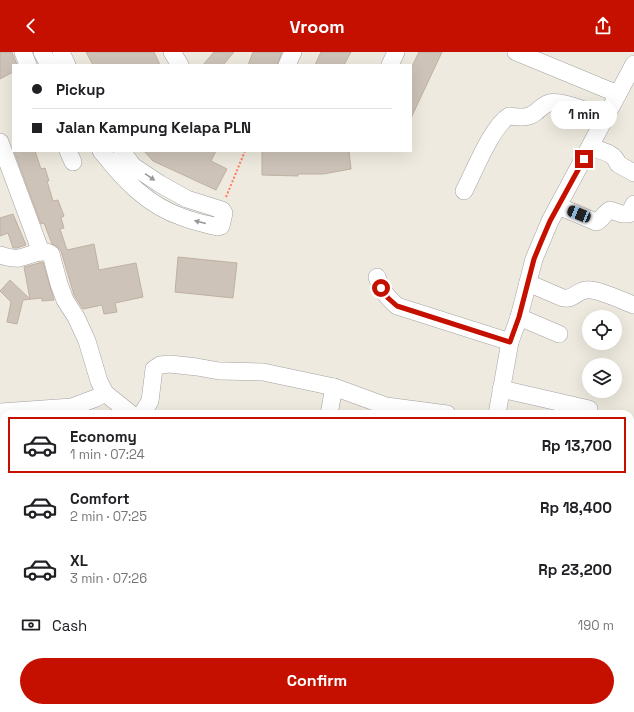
<!DOCTYPE html>
<html lang="en">
<head>
<meta charset="utf-8">
<style>
  body { margin:0; font-family:"Space Grotesk",sans-serif; background:#f2f2f2; color:#202124; height:100vh; display:flex; flex-direction:column; font-size:15px; white-space:nowrap }
  * { box-sizing:border-box; margin:0 }
  p { font-size:13px; color:#757577 }
  .icon { flex:none; width:22px; height:22px; fill:none; stroke:currentColor; stroke-width:2; stroke-linecap:round; stroke-linejoin:round }
  .map { position:relative; flex:1; overflow:hidden }
  .panel { position:absolute; left:0px; top:358px; width:634px; height:302px; display:flex; flex-direction:column; background:#fff; border-radius:12px 12px 0 0; box-shadow:0 4px 16px #0002 }
  .panel>* { flex:none }
  .hud { position:absolute; left:12px; top:12px; width:400px; height:88px; border-radius:0px; box-shadow:0 4px 16px #0002; display:grid; align-content:center; height:88px; padding:0 20px; background:#fff }
  .tools { position:absolute; left:582px; top:258px; display:grid; gap:8px }
  .tools a { display:grid; place-items:center; width:40px; height:40px; border-radius:50%; background:#fff; box-shadow:0 4px 16px #0002; font-size:20px }
  .end { position:absolute; width:18px; height:18px; margin:-9px; border:5px solid #c51000; background:#fff; box-shadow:0 0 0 2px #fff }
  .from { border-radius:50% }
  .bubble { position:absolute; height:28px; border-radius:14px; background:#fff; box-shadow:0 4px 16px #0002; font-size:13px; font-weight:700; line-height:28px; text-align:center }
  .car { position:absolute; width:12px; height:24px; margin:-12px -6px; border-radius:5px; box-shadow:0 0 3px 1px #0007; background:linear-gradient(#222 24%,#8ab4d8 0 40%,#222 0 76%,#8ab4d8 0 86%,#222 0) }
  .hud b { display:flex; align-items:center; gap:14px; height:38px; font-size:15px }
  .hud b+b { border-top:1px solid #e0e0e0 }
  .hud i { width:10px; height:10px; background:#202124 }
  ul { padding:7px 0 0; list-style:none }
  li { display:flex; align-items:center; gap:12px; height:56px; margin:0 8px 6px; padding:0 12px; border:2px solid transparent; border-radius:0px }
  li div { flex:1 }
  li b { display:block; font-size:15px }
  li em { font-style:normal; font-weight:700 }
  li.active { border-color:#c51000 }
  li>.icon { width:36px; height:36px; stroke-width:1.5 }
  .pay { display:flex; align-items:center; gap:10px; height:44px; padding:0 20px; font-size:15px }
  .pay p { margin-inline-start:auto }
  .primary-button { display:flex; gap:8px; margin-top:auto; padding:8px 20px }
  .primary-button a { flex:1; height:46px; border-radius:24px; background:#c51000; color:#fff; font-size:16px; font-weight:700; line-height:46px; text-align:center }
  header { display:flex; justify-content:space-between; align-items:center; height:52px; padding:0 20px; background:#c51000; color:#fff; font-size:18px; font-weight:700 }
  .map>svg:first-child { display:block }
  .building { fill:#cdc3b8; stroke:#c0b1a0 }
  .lines { fill:none; stroke-linecap:round; stroke-linejoin:round }
  .minor-casing { stroke:#a2a2a2; stroke-width:18 }
  .path { stroke:#ff7c5e; stroke-width:2; stroke-dasharray:2 2; stroke-linecap:butt }
  .minor { stroke:#fff; stroke-width:17 }
  .oneway { fill:#989898 }
  .route { stroke:#c51000; stroke-width:5 }
</style>
</head>
<body>
<header><svg class="icon" aria-label="back" viewBox="0 0 24 24"><path d="M15 5l-7 7 7 7"/></svg>Vroom<svg class="icon" aria-label="share" viewBox="0 0 24 24"><path d="M12 15V3M7 8l5-5 5 5M5 13v7h14v-7"/></svg></header>
<div class="map">
<svg width="634" height="660" viewBox="0 0 634 660">
  <rect width="100%" height="100%" fill="#eeeadf"/>
  <g class="building">
    <path d="M0 0H12L17 13H13V20L0 27Z"/>
    <path d="M86 0H154L160 13H93Z"/>
    <path d="M214 0H234L223 13H203Z"/>
    <path d="M253 0H282L277 13H248Z"/>
    <path d="M321 0H351L344 13H315Z"/>
    <path d="M419 0H442L411 66V16Z"/>
    <path d="M14 99H35L41 117 45 116 49 129H47L53 149 58 148 64 164 61 166 64 176 60 177 67 198 94 192 99 218 136 211 143 245 115 251 117 260 104 262 102 253 83 257 74 243 61 199 58 195 52 192 44 171 41 172Z"/>
    <path d="M144 99H216L211 109 227 117 216 138 153 109Z"/>
    <path d="M262 99H349L351 117 323 122H298V124L262 123Z"/>
    <path d="M13 162 26 193 17 196H13L8 181 0 184V166Z"/>
    <path d="M178 205 237 211 233 246 175 240Z"/>
    <path d="M43 210 54 248 42 249V246L23 248 17 272 7 270 11 250 0 239 10 228 30 247 24 215Z"/>
  </g>
  <g class="lines">
    <g class="minor-casing">
      <g id="minor">
        <path d="M23 0 28 13"/>
        <path d="M42 0 49 13"/>
        <path d="M61 0 67 13"/>
        <path d="M172 0 180 13"/>
        <path d="M516 0 618 42"/>
        <path d="M287 13 293 0"/>
        <path d="M390 13 396 0"/>
        <path d="M0 90 41 200"/>
        <path d="M590 95C601 99 614 100 618 112L634 121"/>
        <path d="M68 99 73 110"/>
        <path d="M101 99C124 128 147 153 182 165 194 170 206 172 218 175L221 174 224 161 222 158 187 147 160 132 133 114 122 99"/>
        <path d="M464 139C474 120 492 74 509 64 519 65 528 67 536 60 540 57 543 53 549 51 560 47 594 62 606 66"/>
        <path d="M558 154 596 170C602 168 604 161 610 158L622 162H629L634 152"/>
        <path d="M0 203C7 205 12 207 19 206 30 204 41 196 51 202L59 232 65 248 76 265 87 289 99 329 105 341 131 362"/>
        <path d="M377 225C381 238 387 245 397 254L510 290"/>
        <path d="M528 231 563 246C573 248 577 239 586 238 596 236 623 249 634 253"/>
        <path d="M519 265 559 282"/>
        <path d="M501 337 589 357"/>
        <path d="M0 360 72 355 96 346 105 341"/>
        <path d="M142 362 150 349 154 317 160 313 170 312 197 315 219 319 263 320 334 335 386 354 447 362"/>
        <path d="M329 362 334 335"/>
        <path d="M497 362 510 290 519 265 534 207 550 169 634 12"/>
        <path d="M630 510 634 513"/>
        <path d="M630 632 634 630"/>
        <path d="M93 656V660"/>
        <path d="M264 660 265 656"/>
        <path d="M437 660 441 656"/>
        <path d="M503 660V656"/>
        <path d="M556 660 567 656"/>
      </g>
    </g>
    <path class="path" d="M226 145 245 99"/>
    <use href="#minor" class="minor"/>
  </g>
  <defs><path id="oneway-solid" d="M-6-.8H1V-3.2L6.5 0L1 3.2V.8H-6Z"/></defs>
  <g class="oneway">
    <use href="#oneway-solid" transform="translate(150 125) rotate(34)"/>
    <use href="#oneway-solid" transform="translate(200 170) rotate(-166)"/>
  </g>
  <g class="lines">
    <path class="route" d="M381 236 388 246 397 254 510 290 519 265 534 207 541 190 550 169 584 107"/>
  </g>
</svg>
<div class="tools">
<a><svg class="icon" aria-label="locate" viewBox="0 0 24 24"><circle cx="12" cy="12" r="6"/><path d="M12 2v4M12 18v4M2 12h4M18 12h4"/></svg></a>
<a><svg class="icon" aria-label="layers" viewBox="0 0 24 24"><path d="M12 4l9 5-9 5-9-5zM3 14l9 5 9-5"/></svg></a>
</div>
<i class="end from" style="left:381px;top:236px"></i>
<i class="end" style="left:584px;top:107px"></i>
<div class="bubble" style="left:551px;top:49px;width:66px">1 min</div>
<i class="car" style="left:579px;top:162px;rotate:292deg"></i>
<div class="hud">
<b><i class="from"></i>Pickup</b>
<b><i></i>Jalan Kampung Kelapa PLN</b>
</div>
<section class="panel">
<ul>
<li class="active"><svg class="icon" aria-label="car" viewBox="0 0 24 24"><path d="M5 17H2v-5l4-1 3-4h7l3 4 3 1v5h-3M9 17h6M6 11h13"/><circle cx="7" cy="17" r="2"/><circle cx="17" cy="17" r="2"/></svg><div><b>Economy</b><p>1 min · 07:24</p></div><em>Rp 13,700</em></li>
<li><svg class="icon" aria-label="car" viewBox="0 0 24 24"><path d="M5 17H2v-5l4-1 3-4h7l3 4 3 1v5h-3M9 17h6M6 11h13"/><circle cx="7" cy="17" r="2"/><circle cx="17" cy="17" r="2"/></svg><div><b>Comfort</b><p>2 min · 07:25</p></div><em>Rp 18,400</em></li>
<li><svg class="icon" aria-label="car" viewBox="0 0 24 24"><path d="M5 17H2v-5l4-1 3-4h7l3 4 3 1v5h-3M9 17h6M6 11h13"/><circle cx="7" cy="17" r="2"/><circle cx="17" cy="17" r="2"/></svg><div><b>XL</b><p>3 min · 07:26</p></div><em>Rp 23,200</em></li>
</ul>
<div class="pay"><svg class="icon" aria-label="cash" viewBox="0 0 24 24"><path d="M3 7h18v10H3z"/><circle cx="12" cy="12" r="2"/></svg>Cash<p>190 m</p></div>
<div class="primary-button"><a>Confirm</a></div>
</section>
</div>
</body>
</html>
